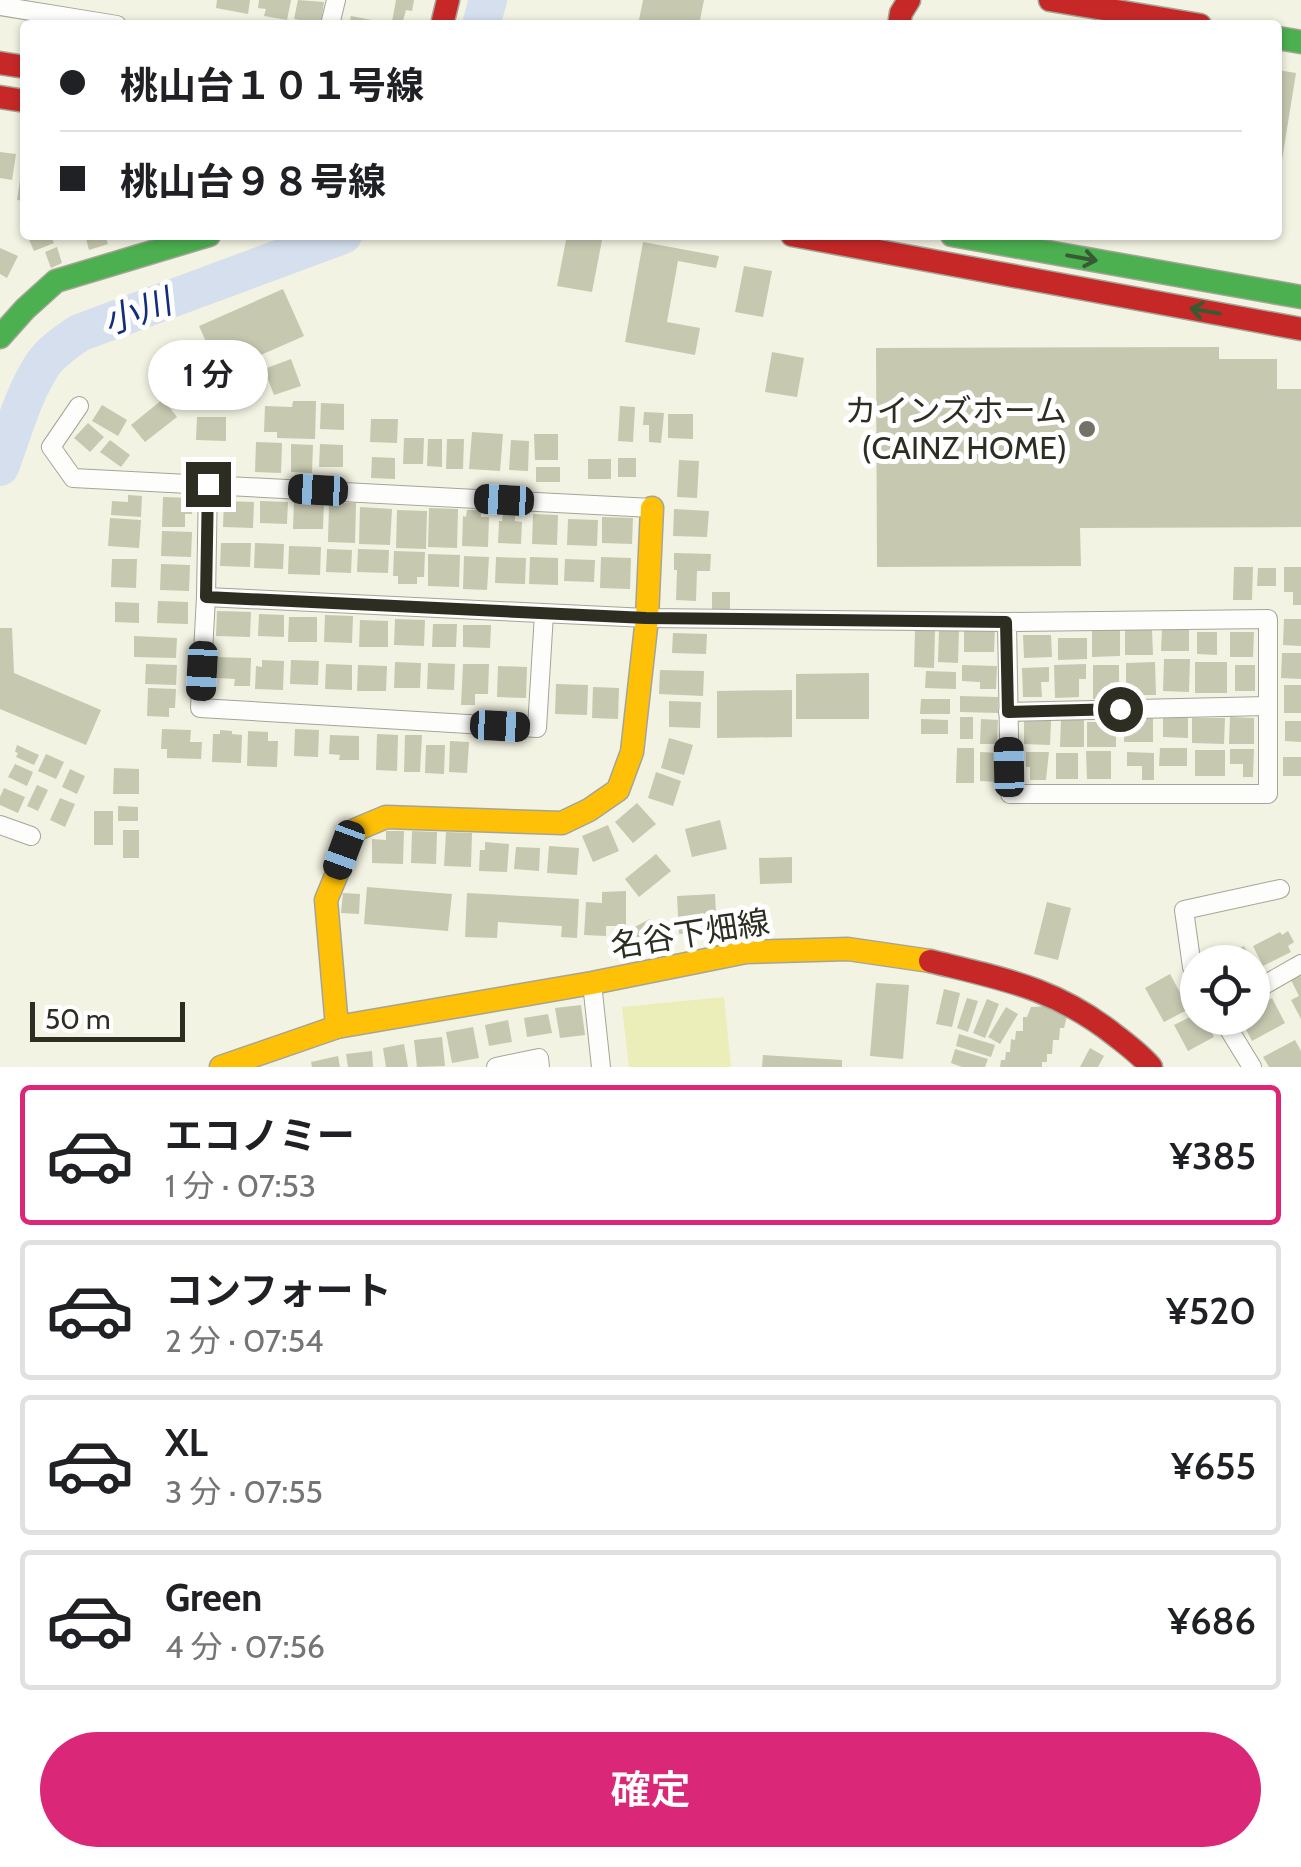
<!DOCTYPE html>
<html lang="ja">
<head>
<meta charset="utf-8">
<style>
  body { margin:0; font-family:Cabin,"Noto Sans JP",sans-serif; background:#f2f2f2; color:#202124; height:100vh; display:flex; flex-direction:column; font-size:38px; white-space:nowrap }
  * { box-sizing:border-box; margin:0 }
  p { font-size:32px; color:#757577 }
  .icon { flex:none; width:55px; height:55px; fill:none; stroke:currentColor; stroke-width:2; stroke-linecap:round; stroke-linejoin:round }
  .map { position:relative; height:1067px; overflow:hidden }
  .side { display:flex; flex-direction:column; background:#fff; flex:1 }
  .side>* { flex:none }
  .top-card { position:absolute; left:20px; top:20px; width:1262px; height:220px; border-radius:10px; box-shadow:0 2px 8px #0004; display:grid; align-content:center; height:220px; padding:0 40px; background:#fff }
  .tools { position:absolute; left:1180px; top:945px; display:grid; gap:20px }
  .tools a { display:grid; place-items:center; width:90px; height:90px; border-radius:50%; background:#fff; box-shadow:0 2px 8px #0004; font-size:50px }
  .scale { position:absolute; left:30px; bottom:25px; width:155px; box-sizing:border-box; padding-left:10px; border:5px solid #2d2d22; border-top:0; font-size:28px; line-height:35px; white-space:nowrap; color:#2d2d22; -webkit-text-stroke:8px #fff; paint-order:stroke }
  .end { position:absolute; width:45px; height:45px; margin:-22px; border:12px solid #2d2d22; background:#fff; box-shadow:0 0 0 5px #fff }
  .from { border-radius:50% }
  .bubble { position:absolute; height:70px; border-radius:35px; background:#fff; box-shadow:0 2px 8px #0004; font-size:32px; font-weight:600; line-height:70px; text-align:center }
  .car { position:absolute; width:30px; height:60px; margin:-30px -15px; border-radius:12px; box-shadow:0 0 8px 2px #0007; background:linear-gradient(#222 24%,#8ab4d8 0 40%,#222 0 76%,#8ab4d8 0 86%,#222 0) }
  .top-card b { display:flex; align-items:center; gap:35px; height:95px; font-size:38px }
  .top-card b+b { border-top:2px solid #e0e0e0 }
  .top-card i { width:25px; height:25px; background:#202124 }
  ul { padding:18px 0 0; list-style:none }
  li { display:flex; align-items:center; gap:30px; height:140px; margin:0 20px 15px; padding:0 20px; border:5px solid #e0e0e0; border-radius:10px }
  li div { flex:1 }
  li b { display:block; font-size:38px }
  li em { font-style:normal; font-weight:600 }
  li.active { border-color:#db2777 }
  li>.icon { width:90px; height:90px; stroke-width:1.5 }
  .button { display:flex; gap:20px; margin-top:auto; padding:20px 40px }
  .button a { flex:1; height:115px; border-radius:60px; background:#db2777; color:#fff; font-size:40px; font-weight:600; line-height:115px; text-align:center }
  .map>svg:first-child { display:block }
  .green { fill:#ebeeb8 }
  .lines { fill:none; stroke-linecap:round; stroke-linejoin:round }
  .river { stroke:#d5dfee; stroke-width:38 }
  .building { fill:#c7c8b0 }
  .street-casing { stroke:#a4a598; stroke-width:20 }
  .fast-casing { stroke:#a4a598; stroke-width:25 }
  .slow-casing { stroke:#a4a598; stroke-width:25 }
  .jam-casing { stroke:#a4a598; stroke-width:25 }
  .street { stroke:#fdfdfb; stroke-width:18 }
  .fast { stroke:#4caf50; stroke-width:22 }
  .slow { stroke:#ffc107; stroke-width:22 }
  .jam { stroke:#c62828; stroke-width:22 }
  .oneway { stroke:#385a32 }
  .route { stroke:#2d2d22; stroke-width:12 }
  .poi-dot { fill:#727265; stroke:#fff; stroke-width:4 }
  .labels { text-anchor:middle; stroke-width:10; stroke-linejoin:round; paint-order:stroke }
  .poi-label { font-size:32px; fill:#2d2d22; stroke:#fff; text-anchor:end }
  .street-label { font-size:32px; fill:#2d2d22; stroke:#fff }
  .water-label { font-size:35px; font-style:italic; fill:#122d7a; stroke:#fff }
</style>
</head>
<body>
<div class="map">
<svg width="1301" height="1067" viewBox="0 0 1301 1067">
  <rect width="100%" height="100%" fill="#f2f3e2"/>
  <path class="green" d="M724 997 731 1067H629L622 1007Z"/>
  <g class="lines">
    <g class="river">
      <path d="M481 25 488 0"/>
      <path d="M0 467C13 433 23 394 43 364 52 351 66 342 79 333L343 235"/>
    </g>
  </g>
  <g class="building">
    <path d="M217 0H250L248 14 216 8Z"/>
    <path d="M259 0H291L287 20 264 16 266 9 258 8Z"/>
    <path d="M298 0 324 2 321 24 294 19Z"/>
    <path d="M396 0H414L412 11 406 10 402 24 392 22Z"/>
    <path d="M643 0H704L699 25H638Z"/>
    <path d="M351 16 387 23V25H349Z"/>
    <path d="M1278 70 1296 73 1280 172H1278Z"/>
    <path d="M0 152 16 154 12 180 0 178Z"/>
    <path d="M23 160H25V201L17 200Z"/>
    <path d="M27 235H50L54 243 34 251Z"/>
    <path d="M85 235H105L108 244 89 250Z"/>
    <path d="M567 235H603L592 292 557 286Z"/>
    <path d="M643 242 719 256 716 268 678 261 667 322 700 328 695 355 625 342Z"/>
    <path d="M57 247 62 263 51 268 45 252Z"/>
    <path d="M0 248 18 256 7 278 0 274Z"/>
    <path d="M744 266 772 271 763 317 735 312Z"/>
    <path d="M283 289 304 336 220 373 199 326Z"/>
    <path d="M1219 347V359H1277V389H1301V527L1080 528 1081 566 877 567 876 348Z"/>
    <path d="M772 352 804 358 797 397 765 392Z"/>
    <path d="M291 359 301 386 274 395 264 369Z"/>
    <path d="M163 399 177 417 145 442 131 425Z"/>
    <path d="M293 401H316L315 439 277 438V432H264L265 406 292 407Z"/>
    <path d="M321 403 344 404V430L320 429Z"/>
    <path d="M102 405 127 420 118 436 92 421Z"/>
    <path d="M620 406 635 407 633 442 618 441Z"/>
    <path d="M644 412 664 413 661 443 649 442V425H643Z"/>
    <path d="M668 414H693V439L668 438Z"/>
    <path d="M197 417H226V441L196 440Z"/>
    <path d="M371 419H398L397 443 370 442Z"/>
    <path d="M88 423 104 437 90 452 74 438Z"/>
    <path d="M472 432 503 434 500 471 469 469Z"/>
    <path d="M534 434H558V460H535Z"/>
    <path d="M404 438H424L423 464H403Z"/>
    <path d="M428 439H442V467L427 466Z"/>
    <path d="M447 439H464L463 469H446Z"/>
    <path d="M110 440 130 455 121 467 100 452Z"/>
    <path d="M511 440 529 441 528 471 509 470Z"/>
    <path d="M256 442 282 443 281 473 255 472Z"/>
    <path d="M291 444 313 445 312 473 291 472Z"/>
    <path d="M320 444 343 445V467H319Z"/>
    <path d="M372 457 395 458V479L371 478Z"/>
    <rect x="618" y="458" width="18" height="19"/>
    <rect x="588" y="459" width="23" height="20"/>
    <path d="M679 460 699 461 697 498 677 497Z"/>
    <rect x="536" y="467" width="24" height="15"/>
    <path d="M128 495 142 496 141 517 111 515 112 501 128 502Z"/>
    <path d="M163 497 192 498V514H185V527H162Z"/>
    <path d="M294 500 324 501 323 529H293Z"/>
    <path d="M224 501 254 502 253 528 223 527Z"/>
    <path d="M260 501 288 502 287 524 260 523Z"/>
    <path d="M329 503H356L355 543 328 542Z"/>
    <path d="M360 507 392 509 390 545 359 544Z"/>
    <path d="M429 508 458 509 457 548 428 547Z"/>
    <path d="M674 509 709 511 707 537 673 536Z"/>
    <path d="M397 510 427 511 426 549 396 548Z"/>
    <path d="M467 510H481V517H489L488 547 462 546 463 516 466 517Z"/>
    <path d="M533 514 558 515 557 545 532 544Z"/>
    <path d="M503 515H515V521L522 522 521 544 498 543 499 521H502Z"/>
    <path d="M602 517 633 518 632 544 602 543Z"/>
    <path d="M110 518 141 520 139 548 108 546Z"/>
    <path d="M568 519 598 520 597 546 567 545Z"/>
    <path d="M162 531 192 532 191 557 161 556Z"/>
    <path d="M221 543H251L250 567 220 566Z"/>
    <path d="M255 543 284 544 283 569 254 568Z"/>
    <path d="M289 546 321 547 320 575 288 574Z"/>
    <path d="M327 549 352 550 351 573 326 572Z"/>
    <path d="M358 549 389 550 388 573 357 572Z"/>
    <path d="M394 551 425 552 424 577H417V584H398V576H393Z"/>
    <path d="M674 553 711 554 710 571H697L696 601 676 600 677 570H674Z"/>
    <path d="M428 554 460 555 459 587 428 586Z"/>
    <path d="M464 556 489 557 487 590 463 589Z"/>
    <path d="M496 557 526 558 525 584 495 583Z"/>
    <path d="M530 557 558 558V585L529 584Z"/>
    <path d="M601 557 631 558 630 589 600 588Z"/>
    <path d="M112 559H137L136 588 111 587Z"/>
    <path d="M565 559 595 560 594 582 564 581Z"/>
    <path d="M161 564 190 565 189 591 160 590Z"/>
    <path d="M1234 567H1253L1252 600H1233Z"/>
    <path d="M1284 567H1301V605H1293V592H1284Z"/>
    <path d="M1258 568H1276V586H1257Z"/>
    <rect x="712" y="592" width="18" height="17"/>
    <path d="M158 601 188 602V624L157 623Z"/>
    <path d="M115 602 139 603V623L115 622Z"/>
    <path d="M217 611 251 612 250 637 216 636Z"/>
    <path d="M259 614 284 615V637L258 636Z"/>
    <path d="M325 615 353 616 352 643 324 642Z"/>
    <path d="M289 617H317V642H288Z"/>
    <path d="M395 619 425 620 424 646 394 645Z"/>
    <path d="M1284 619H1301V646L1283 645Z"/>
    <path d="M360 620 388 621V647H359Z"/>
    <path d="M433 624H457L456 647H432Z"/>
    <path d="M463 625H491L490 648 463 647Z"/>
    <path d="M1120 627V656L1092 657V628Z"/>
    <path d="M0 628H12L14 673 101 710 86 745 0 709Z"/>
    <path d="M964 628 995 629 994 652H964Z"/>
    <path d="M1162 628H1189V651H1161Z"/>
    <path d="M939 629H959L958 663 938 662Z"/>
    <path d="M1125 629H1152L1153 655H1125Z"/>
    <path d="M915 630 935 631 934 668 914 667Z"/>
    <path d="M1197 632H1217V655L1197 654Z"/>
    <path d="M1230 632H1254L1253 657H1230Z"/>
    <path d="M673 633 707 634 706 654 672 653Z"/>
    <path d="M1023 635H1051L1052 657 1024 658Z"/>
    <path d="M134 636 177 638 176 658 134 657Z"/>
    <path d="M1058 638H1087V659L1058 660Z"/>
    <path d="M1282 653H1301V679L1281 678Z"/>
    <path d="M217 657 251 658 250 686H234L235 679 217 678Z"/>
    <path d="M1164 659H1190L1189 692 1163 691Z"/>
    <path d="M262 660 284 661 283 690 255 689 256 666 262 667Z"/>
    <path d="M291 660 319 661 318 685 290 684Z"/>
    <path d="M395 662 421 663 420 688H394Z"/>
    <path d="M1155 662 1156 695H1126V663Z"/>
    <rect x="1195" y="662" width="32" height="31"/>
    <path d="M428 663 455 664 454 690 427 689Z"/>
    <path d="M146 664 177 665 176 685 145 684Z"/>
    <path d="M326 664 352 665V690L325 689Z"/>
    <path d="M463 664H489L488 694H475V705H461Z"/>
    <path d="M1086 664V679H1079V697L1055 698 1054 665Z"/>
    <path d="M358 665 387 666 386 691H357Z"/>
    <path d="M962 665 997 666 996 689H980V682L962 681Z"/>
    <path d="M1093 665H1119V682L1110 683V699H1093Z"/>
    <rect x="1235" y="665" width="20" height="26"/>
    <path d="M498 666 527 667 526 698 497 697Z"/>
    <path d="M1049 667V682H1041L1042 697H1023L1022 668Z"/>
    <path d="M660 670 704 671 703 696 659 694Z"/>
    <path d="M926 671 956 672V689L925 688Z"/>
    <path d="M869 673V719H796V674Z"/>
    <path d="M556 684 588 685 587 715 555 714Z"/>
    <rect x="1284" y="685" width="17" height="28"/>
    <path d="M593 687 619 688 618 719 592 718Z"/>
    <path d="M148 688 176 689 175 708H169V717L147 716Z"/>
    <path d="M792 690V737L717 738V691Z"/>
    <path d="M960 696 998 697V713L960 712Z"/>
    <path d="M921 699H950V714H920Z"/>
    <path d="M669 701 701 702 700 728 669 727Z"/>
    <rect x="960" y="717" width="13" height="22"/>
    <path d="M1125 717H1153V742H1124Z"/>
    <path d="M1163 717 1188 718V738L1163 737Z"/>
    <path d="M1230 717 1254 718V744H1229Z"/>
    <path d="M1192 718H1225L1224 744 1192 743Z"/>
    <path d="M921 719 948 720V734H921Z"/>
    <path d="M981 719 998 720 997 744H980Z"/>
    <path d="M1061 719H1084V747H1060Z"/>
    <path d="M1024 720 1051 721 1050 745 1024 744Z"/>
    <path d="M1285 721H1301V742L1285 741Z"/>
    <rect x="1087" y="722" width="29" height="25"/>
    <path d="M162 729 191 730 190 742H202L201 759 167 758V749H161Z"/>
    <path d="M295 729 319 730 318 757 294 756Z"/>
    <path d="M220 730 232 731V734L242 735 241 763 212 762 213 734H220Z"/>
    <path d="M248 731 268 732V741H278L277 767 247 766Z"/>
    <path d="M377 734 398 735 397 771 376 770Z"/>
    <path d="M330 735 359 736V760H339L340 755 329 754Z"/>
    <path d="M405 735H422L420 772H404Z"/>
    <path d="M669 738 693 745 684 775 661 768Z"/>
    <path d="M450 741 469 742 467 773 449 772Z"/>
    <path d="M17 745 39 755 34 765 16 757 18 753 15 752Z"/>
    <path d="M426 745H445L444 774 425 773Z"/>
    <path d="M957 748H974V783H956Z"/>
    <path d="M1160 748H1187V766H1159Z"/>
    <path d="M1230 749H1254L1253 777H1243V764H1230Z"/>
    <rect x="1195" y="750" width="30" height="26"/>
    <path d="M1086 751H1111V779H1087Z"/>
    <path d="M980 752 1000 753 999 782 980 781Z"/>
    <path d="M1026 752H1049L1046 780H1030V767H1026Z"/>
    <path d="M1127 752 1154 753V780H1142V766H1127Z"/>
    <rect x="1056" y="753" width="22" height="26"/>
    <path d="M46 754 64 762 56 779 38 771Z"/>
    <rect x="1283" y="757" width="18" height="19"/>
    <path d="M15 764 33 772 27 786 8 777Z"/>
    <path d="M114 768 139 769V794H113Z"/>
    <path d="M70 769 85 776 77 794 62 787Z"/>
    <path d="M656 772 681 781 673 806 648 798Z"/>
    <path d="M37 785 48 790 38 811 27 806Z"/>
    <path d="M4 788 25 797 18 813 0 805V797Z"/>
    <path d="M60 798 75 804 65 827 50 820Z"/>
    <path d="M637 803 656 824 633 843 615 822Z"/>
    <path d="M118 806 138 807V821H118Z"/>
    <rect x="94" y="811" width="19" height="34"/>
    <path d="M720 820 727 849 692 857 685 829Z"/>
    <path d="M608 825 619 851 593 862 582 836Z"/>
    <rect x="123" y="830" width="16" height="28"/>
    <path d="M386 831H404L403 864 372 863V839L386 840Z"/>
    <path d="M412 831 437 832 436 864 411 863Z"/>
    <path d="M446 832 472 833 471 867 444 866Z"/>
    <path d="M485 842 509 844 507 872 479 871 480 850H485Z"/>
    <path d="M549 846 579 848 577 875 547 873Z"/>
    <path d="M516 847 540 848 539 871 514 869Z"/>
    <path d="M656 854 671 871 639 897 625 879Z"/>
    <path d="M792 857V883L760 884 759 858Z"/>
    <path d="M367 887 452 894 448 931 364 924Z"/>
    <path d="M626 891V926H606V936L584 935 586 902 602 903V892Z"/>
    <path d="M343 893 360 894 359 914 341 913Z"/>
    <path d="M467 893 579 899 577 938 561 937 562 926 498 922 497 938 465 937Z"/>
    <path d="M715 894 717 932 679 934 677 896Z"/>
    <path d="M1047 902 1071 908 1058 960 1034 954Z"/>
    <path d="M650 919 659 936 631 951 621 934Z"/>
    <path d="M1288 931 1294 942 1288 946 1291 952 1263 966 1253 946 1280 932 1282 935Z"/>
    <path d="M1244 946 1258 971 1252 974V962H1213Z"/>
    <path d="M1170 974 1189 1009 1164 1022 1145 988Z"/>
    <path d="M1301 974V1019L1291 1000 1299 996 1291 980Z"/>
    <path d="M876 983 909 985 903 1059 870 1056Z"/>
    <path d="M944 989 960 993 952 1027 936 1024Z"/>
    <path d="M967 998 978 1001 968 1032 957 1028Z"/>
    <path d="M1272 998 1285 1023 1252 1041 1240 1018H1252V1009Z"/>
    <path d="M987 999 999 1004 985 1038 973 1033Z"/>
    <path d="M581 1005 585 1035 560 1038 555 1008Z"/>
    <path d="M1049 1006 1067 1016 1064 1028H1060L1059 1040H1053L1052 1054H1047V1062H1042V1067H1000L1001 1060H1005L1006 1052H1010L1011 1039 1015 1040 1016 1031H1023V1017H1027L1031 1007Z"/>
    <path d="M1006 1007 1018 1014 1000 1044 988 1037Z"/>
    <path d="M1198 1013V1018H1204L1214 1037 1188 1051 1174 1025Z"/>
    <path d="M548 1014 552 1033 527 1037 524 1018Z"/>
    <path d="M508 1020 512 1042 489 1046 485 1025Z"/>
    <path d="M473 1027 479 1058 452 1063 446 1032Z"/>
    <path d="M959 1034 995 1045 991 1057 956 1046Z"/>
    <path d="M442 1037 445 1066 417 1067 414 1040Z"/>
    <path d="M1295 1040 1301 1051V1067H1269L1263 1057Z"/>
    <path d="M404 1044 408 1067H386L383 1048Z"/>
    <path d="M1090 1048 1104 1056 1098 1067H1080Z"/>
    <path d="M955 1049 988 1059 985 1067H962L951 1063Z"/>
    <path d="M372 1051 373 1067H348L346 1054Z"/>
    <path d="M763 1055 842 1060V1067H762Z"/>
    <path d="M338 1056 340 1067H312L311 1062Z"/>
  </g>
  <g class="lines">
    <g class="street-casing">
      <g id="street">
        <path d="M0 6 117 25"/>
        <path d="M330 25 336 0"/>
        <path d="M79 406 51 447 73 478 652 508"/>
        <path d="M208 484 206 597 647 618 1007 622"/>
        <path d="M206 597 200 708 537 728 544 614"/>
        <path d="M1268 619V794H1010L1007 622Z"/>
        <path d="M1008 712 1268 706"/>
        <path d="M0 825 31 836"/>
        <path d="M1198 977 1192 967 1184 910 1280 889"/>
        <path d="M592 983 601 1067"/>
        <path d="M1252 992 1301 964"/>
        <path d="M1222 1018 1252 1067"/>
        <path d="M496 1067 539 1058 540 1067"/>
      </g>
    </g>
    <g class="fast-casing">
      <g id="fast">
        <path d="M1278 38 1301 42"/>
        <path d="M952 235 1301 297"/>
        <path d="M0 337 25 309 56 281 209 235"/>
      </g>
    </g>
    <g class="slow-casing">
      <g id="slow">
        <path d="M337 1027 326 900 355 830 386 817 562 823 589 810 618 790 632 752 647 618 652 508"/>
        <path d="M221 1067 337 1027 592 983 746 952 848 949 930 961"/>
      </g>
    </g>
    <g class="jam-casing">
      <g id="jam">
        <path d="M1050 0 1200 25"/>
        <path d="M442 25 448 0"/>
        <path d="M899 25 901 13 909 0"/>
        <path d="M0 63 25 67"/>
        <path d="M0 97 25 101"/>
        <path d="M792 235 1301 329"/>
        <path d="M930 961C1003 979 1056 988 1116 1036 1129 1046 1141 1055 1151 1067"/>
      </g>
    </g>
    <use href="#street" class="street"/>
    <use href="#fast" class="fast"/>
    <use href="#slow" class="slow"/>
    <use href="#jam" class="jam"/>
  </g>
  <defs><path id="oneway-shaft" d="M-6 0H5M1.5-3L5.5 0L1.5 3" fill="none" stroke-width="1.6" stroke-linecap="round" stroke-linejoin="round" transform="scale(2.5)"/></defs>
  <g class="oneway">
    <use href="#oneway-shaft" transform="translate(1082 258) rotate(10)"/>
    <use href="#oneway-shaft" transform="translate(1205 311) rotate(-170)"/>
  </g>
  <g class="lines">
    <path class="route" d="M208 484 206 597 646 618 1006 622 1008 712 1120 709"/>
  </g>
  <circle class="poi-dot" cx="1087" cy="429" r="10"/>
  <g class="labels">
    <g class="poi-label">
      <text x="1067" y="422">カインズホーム<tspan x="1067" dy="37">(CAINZ HOME)</tspan></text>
    </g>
    <g class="street-label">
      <text transform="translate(690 934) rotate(-9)" y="11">名谷下畑線</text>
    </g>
    <g class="water-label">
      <text transform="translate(137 312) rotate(-20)" y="12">小川</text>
    </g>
  </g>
</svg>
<div class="tools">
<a><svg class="icon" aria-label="locate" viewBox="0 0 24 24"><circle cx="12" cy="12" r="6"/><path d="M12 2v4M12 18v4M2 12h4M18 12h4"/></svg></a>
</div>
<div class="scale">50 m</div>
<i class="end from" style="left:1120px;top:709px"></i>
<i class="end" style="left:208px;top:484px"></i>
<div class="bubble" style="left:148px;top:340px;width:120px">1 分</div>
<i class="car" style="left:318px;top:490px;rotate:273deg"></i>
<i class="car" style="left:504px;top:500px;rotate:273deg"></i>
<i class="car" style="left:202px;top:671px;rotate:183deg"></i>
<i class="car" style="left:500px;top:726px;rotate:93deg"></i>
<i class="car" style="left:1009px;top:767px;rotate:359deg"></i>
<i class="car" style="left:344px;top:850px;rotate:200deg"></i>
<div class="top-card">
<b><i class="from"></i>桃山台１０１号線</b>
<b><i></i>桃山台９８号線</b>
</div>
</div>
<section class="side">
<ul>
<li class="active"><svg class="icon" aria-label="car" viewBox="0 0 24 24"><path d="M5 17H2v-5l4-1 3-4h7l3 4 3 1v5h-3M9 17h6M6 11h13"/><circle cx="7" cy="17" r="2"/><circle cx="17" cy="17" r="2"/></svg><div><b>エコノミー</b><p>1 分 · 07:53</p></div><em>¥385</em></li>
<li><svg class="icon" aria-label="car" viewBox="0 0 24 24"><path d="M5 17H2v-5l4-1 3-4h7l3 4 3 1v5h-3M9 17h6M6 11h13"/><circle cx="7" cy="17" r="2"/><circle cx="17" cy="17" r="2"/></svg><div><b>コンフォート</b><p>2 分 · 07:54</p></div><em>¥520</em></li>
<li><svg class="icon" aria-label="car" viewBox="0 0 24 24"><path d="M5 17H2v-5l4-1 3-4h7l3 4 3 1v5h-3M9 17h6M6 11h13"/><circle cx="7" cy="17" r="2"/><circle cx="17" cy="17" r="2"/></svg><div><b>XL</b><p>3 分 · 07:55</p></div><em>¥655</em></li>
<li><svg class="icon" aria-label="car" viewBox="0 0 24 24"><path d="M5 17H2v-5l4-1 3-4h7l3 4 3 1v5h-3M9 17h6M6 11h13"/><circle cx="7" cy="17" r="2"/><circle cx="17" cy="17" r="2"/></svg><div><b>Green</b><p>4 分 · 07:56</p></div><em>¥686</em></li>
</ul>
<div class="button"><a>確定</a></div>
</section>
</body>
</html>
